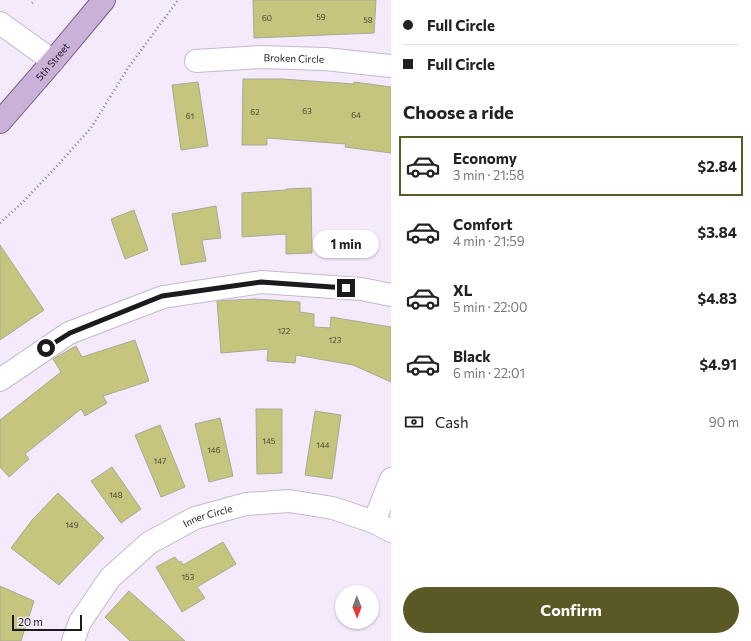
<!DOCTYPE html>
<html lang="en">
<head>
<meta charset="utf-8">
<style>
  body { margin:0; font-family:Commissioner,sans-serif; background:#f2f2f2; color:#222; height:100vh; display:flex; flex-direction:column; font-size:15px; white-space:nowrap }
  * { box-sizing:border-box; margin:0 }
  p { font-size:13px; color:#767676 }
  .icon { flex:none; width:22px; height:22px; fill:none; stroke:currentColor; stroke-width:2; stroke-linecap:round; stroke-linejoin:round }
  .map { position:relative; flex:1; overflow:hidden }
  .drawer { display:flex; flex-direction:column; background:#fff; width:360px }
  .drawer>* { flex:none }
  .top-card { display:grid; align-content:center; height:88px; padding:0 12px; background:#fff }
  .needle { width:26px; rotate:179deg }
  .fabs { position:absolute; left:335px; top:585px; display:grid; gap:8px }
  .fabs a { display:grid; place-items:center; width:44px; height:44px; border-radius:50%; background:#fff; box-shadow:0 1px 3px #0004; font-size:20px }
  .scale { position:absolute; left:12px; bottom:10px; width:70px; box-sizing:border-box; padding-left:4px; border:2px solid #1c191f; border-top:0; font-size:11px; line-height:14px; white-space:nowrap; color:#1c191f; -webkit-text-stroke:3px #f4eafb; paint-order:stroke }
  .end { position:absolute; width:18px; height:18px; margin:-9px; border:5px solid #1c191f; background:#fff; box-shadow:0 0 0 2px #fff }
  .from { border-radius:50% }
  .bubble { position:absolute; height:28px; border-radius:14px; background:#fff; box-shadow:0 1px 3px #0004; font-size:13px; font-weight:700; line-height:28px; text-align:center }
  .top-card b { display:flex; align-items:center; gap:14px; height:38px; font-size:15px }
  .top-card b+b { border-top:1px solid #e0e0e0 }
  .top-card i { width:10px; height:10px; background:#222 }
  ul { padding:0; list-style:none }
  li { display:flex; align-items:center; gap:12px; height:60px; margin:0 8px 6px; padding:0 4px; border:2px solid transparent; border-radius:0px }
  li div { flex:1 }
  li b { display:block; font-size:15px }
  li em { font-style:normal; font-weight:700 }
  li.selected { border-color:#5a5926 }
  li>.icon { width:36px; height:36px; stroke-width:1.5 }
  h2 { padding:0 12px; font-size:18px; line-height:48px }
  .pay { display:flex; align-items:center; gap:10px; height:44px; padding:0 12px; font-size:15px }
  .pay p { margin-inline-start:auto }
  .primary-button { display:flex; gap:8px; margin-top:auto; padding:8px 12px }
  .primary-button a { flex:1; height:46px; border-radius:24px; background:#5a5926; color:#fff; font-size:16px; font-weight:700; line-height:46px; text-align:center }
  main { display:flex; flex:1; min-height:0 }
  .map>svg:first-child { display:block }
  .building { fill:#c5c57e; stroke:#a8a997 }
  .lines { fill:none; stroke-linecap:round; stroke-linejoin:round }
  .minor-casing { stroke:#c4b9ca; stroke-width:24 }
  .major-casing { stroke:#765a86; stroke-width:24 }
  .path { stroke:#837d88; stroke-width:2.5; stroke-dasharray:1 3; stroke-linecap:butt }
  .minor { stroke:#fff; stroke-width:22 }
  .major { stroke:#cab1d7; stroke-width:22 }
  .route { stroke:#1c191f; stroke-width:5 }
  .labels { text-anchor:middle; stroke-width:3; stroke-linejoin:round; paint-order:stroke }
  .number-label { font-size:8px; fill:#464437 }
  .street-label { font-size:10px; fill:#1c191f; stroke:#f4eafb }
</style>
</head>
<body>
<main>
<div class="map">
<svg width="391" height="641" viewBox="0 0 391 641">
  <rect width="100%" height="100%" fill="#f4eafb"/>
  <g class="building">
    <path d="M253 0H376L374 33 254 38Z"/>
    <path d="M243 79H282L354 84V82L391 87V153L345 147 346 144 267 138V145H242Z"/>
    <path d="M198 82 208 146 181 150 172 85Z"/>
    <path d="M311 188 312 253 286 254V234L242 237V193L286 190V189Z"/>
    <path d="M216 206 221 238 202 240 206 261 181 265 172 214Z"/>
    <path d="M134 210 148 250 125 259 111 219Z"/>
    <path d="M0 245 44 310 0 340Z"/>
    <path d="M255 299 300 302V312L314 314V327L330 328 331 317 391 327V382L353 365 296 355 295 363 267 361 268 349 221 353 217 301Z"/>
    <path d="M135 340 149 381 103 396 107 403 85 416 81 409 25 454 29 459 9 477 0 467V420L61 372 53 359 76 346 82 357Z"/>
    <path d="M256 409H282V473L257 474Z"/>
    <path d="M315 411 341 415 332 479 305 475Z"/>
    <path d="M220 418 233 476 209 482 195 424Z"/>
    <path d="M160 425 185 487 161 497 135 435Z"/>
    <path d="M112 467 141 509 121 523 91 481Z"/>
    <path d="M58 493 104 538 59 585 11 548 32 520Z"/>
    <path d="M223 542 236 564 197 587 205 598 182 612 156 567 175 557 179 562 181 561 183 565Z"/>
    <path d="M0 586 34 601 21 641H0Z"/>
    <path d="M129 591 173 630 185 641H130L105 617Z"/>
  </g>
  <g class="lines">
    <g class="minor-casing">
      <g id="minor">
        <path d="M0 23 53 61"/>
        <path id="s1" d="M196 61 259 57 325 59 391 66"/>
        <path d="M0 380 69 333 163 297 261 282 361 289 391 295"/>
        <path d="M374 522 391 479"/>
        <path id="s2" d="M73 641 80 622 110 578 149 543 195 518 246 504 289 501 333 508 374 522 391 531"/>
      </g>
    </g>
    <g class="major-casing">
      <g id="major">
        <path id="s3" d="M0 122 53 61 104 0"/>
      </g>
    </g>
    <g class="path">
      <path d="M32 3 35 0"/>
      <path d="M0 223 22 203 56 167 91 128 128 68 178 0"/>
    </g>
    <use href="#minor" class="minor"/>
    <use href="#major" class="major"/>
  </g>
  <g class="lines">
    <path class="route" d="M46 348 70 333 162 296 261 282 346 288"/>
  </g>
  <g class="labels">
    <g class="number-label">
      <text x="321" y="20">59</text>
      <text x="267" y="21">60</text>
      <text x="368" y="23">58</text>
      <text x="307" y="114">63</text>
      <text x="255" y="115">62</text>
      <text x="356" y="118">64</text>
      <text x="190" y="119">61</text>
      <text x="284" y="334">122</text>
      <text x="335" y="343">123</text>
      <text x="269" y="444">145</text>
      <text x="323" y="448">144</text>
      <text x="214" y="453">146</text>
      <text x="160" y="464">147</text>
      <text x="116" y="498">148</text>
      <text x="72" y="528">149</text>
      <text x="188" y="580">153</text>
    </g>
    <g class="street-label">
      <text dy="4" stroke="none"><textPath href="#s1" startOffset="98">Broken Circle</textPath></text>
      <text dy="4" stroke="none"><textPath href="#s3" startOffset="80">5th Street</textPath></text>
      <text dy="4" stroke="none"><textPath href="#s2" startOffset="191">Inner Circle</textPath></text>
    </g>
  </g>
</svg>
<div class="fabs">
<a><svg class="needle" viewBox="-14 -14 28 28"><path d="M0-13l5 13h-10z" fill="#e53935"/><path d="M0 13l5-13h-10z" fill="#767676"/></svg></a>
</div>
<div class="scale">20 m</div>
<i class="end from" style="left:46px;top:348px"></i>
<i class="end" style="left:346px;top:288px"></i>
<div class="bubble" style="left:313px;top:230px;width:66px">1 min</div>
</div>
<section class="drawer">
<div class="top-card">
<b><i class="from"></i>Full Circle</b>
<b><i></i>Full Circle</b>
</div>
<h2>Choose a ride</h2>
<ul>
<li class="selected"><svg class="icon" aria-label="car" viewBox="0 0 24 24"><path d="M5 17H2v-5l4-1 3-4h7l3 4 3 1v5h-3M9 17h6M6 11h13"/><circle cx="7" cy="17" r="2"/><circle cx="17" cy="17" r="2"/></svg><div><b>Economy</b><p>3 min · 21:58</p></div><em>$2.84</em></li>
<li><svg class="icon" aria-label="car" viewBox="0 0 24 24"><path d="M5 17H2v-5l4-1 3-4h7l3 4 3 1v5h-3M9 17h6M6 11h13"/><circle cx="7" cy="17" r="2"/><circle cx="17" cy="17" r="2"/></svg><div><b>Comfort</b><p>4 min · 21:59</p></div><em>$3.84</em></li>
<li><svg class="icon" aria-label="car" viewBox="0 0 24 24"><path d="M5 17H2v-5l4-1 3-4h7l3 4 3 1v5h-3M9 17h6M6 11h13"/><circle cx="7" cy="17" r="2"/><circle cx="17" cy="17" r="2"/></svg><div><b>XL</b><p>5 min · 22:00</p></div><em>$4.83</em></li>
<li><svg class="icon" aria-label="car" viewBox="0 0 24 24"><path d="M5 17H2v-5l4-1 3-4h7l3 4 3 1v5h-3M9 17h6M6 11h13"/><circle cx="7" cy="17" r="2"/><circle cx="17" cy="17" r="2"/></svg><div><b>Black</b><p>6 min · 22:01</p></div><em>$4.91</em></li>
</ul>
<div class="pay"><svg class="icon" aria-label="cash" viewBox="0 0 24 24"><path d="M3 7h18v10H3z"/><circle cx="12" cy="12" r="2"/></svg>Cash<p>90 m</p></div>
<div class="primary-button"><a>Confirm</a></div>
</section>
</main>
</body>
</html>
